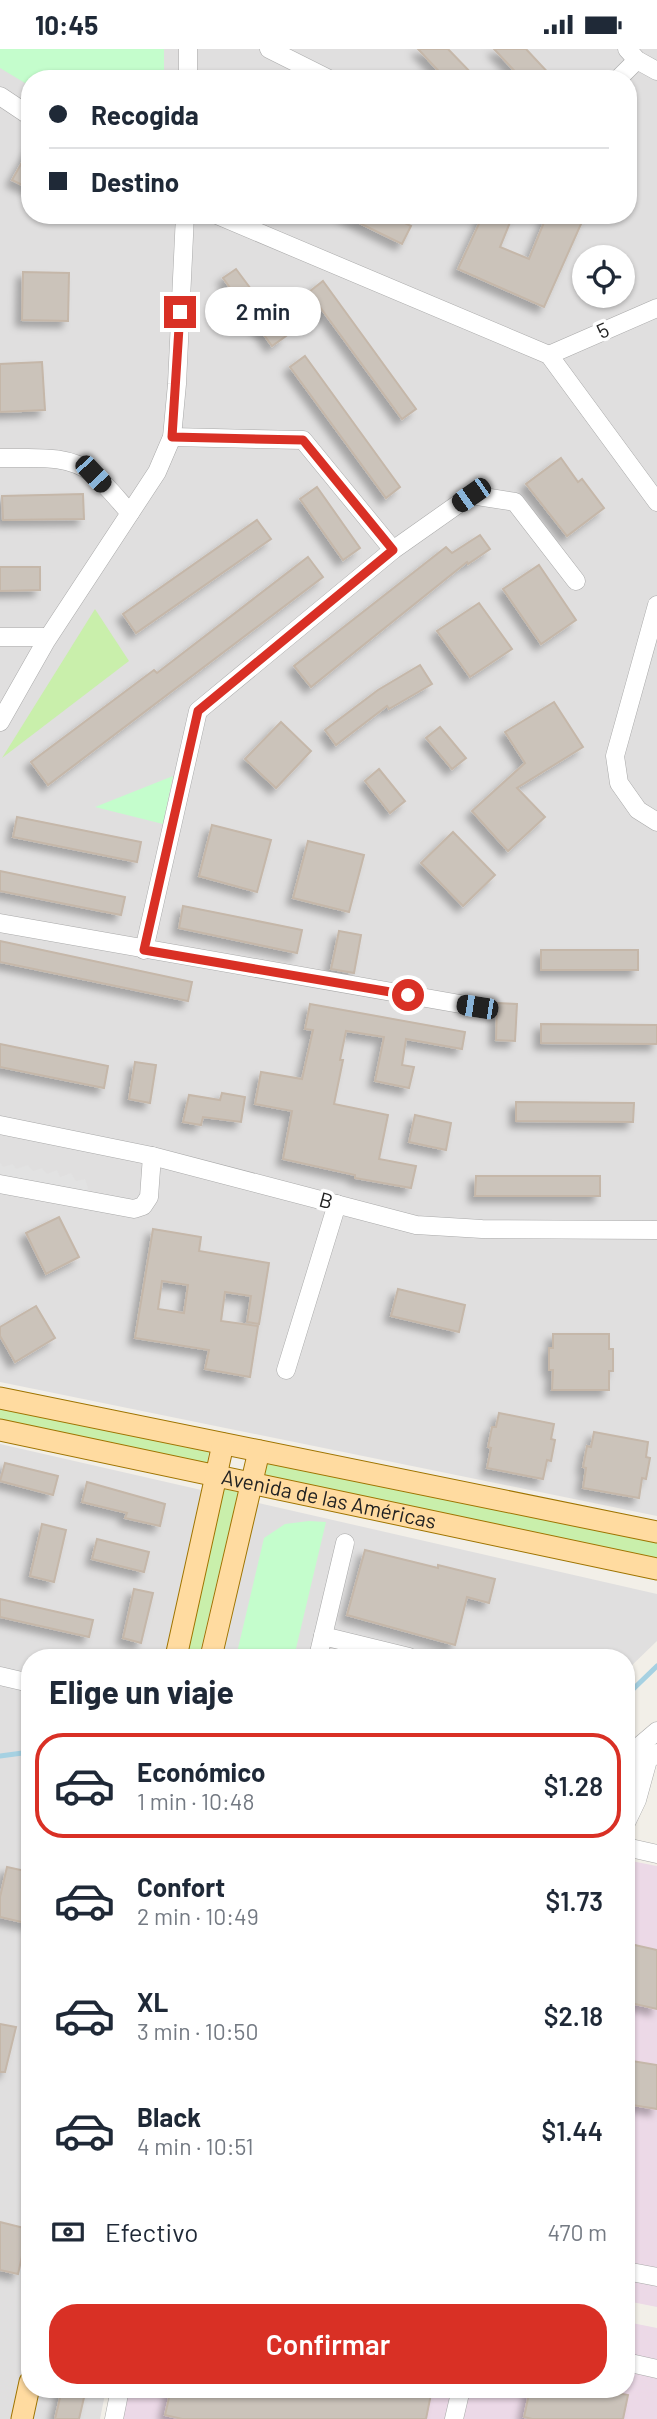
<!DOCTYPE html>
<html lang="es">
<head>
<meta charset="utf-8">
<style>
  body { margin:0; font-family:Barlow,sans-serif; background:#f2f2f3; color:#1f2937; height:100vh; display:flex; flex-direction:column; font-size:26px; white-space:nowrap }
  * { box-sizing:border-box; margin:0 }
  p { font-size:23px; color:#747a83 }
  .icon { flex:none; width:38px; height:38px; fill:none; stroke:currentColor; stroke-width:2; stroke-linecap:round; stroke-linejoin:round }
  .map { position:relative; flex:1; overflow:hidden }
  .side { position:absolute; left:21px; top:1600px; width:614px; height:749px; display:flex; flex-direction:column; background:#fff; border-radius:28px; box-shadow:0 2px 5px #0004 }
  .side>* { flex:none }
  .banner { position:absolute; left:21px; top:21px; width:616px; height:154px; border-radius:28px; box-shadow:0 2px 5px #0004; display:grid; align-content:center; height:154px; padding:0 28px; background:#fff }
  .controls { position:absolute; left:572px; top:196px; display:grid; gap:14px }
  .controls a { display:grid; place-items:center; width:63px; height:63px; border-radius:50%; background:#fff; box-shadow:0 2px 5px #0004; font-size:35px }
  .end { position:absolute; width:32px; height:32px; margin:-16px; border:9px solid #d93025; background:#fff; box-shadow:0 0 0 4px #fff }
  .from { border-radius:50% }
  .bubble { position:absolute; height:49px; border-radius:24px; background:#fff; box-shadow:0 2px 5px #0004; font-size:23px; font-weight:600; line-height:49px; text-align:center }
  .car { position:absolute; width:21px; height:42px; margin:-21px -10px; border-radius:9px; box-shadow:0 0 5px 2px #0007; background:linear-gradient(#222 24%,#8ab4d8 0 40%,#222 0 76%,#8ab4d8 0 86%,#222 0) }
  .banner b { display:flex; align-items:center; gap:24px; height:66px; font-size:26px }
  .banner b+b { border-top:2px solid #e0e1e3 }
  .banner i { width:18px; height:18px; background:#1f2937 }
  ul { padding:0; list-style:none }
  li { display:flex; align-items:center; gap:21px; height:105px; margin:0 14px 10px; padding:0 14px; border:4px solid transparent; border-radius:28px }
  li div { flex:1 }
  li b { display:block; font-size:26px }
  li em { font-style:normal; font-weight:600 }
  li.active { border-color:#d93025 }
  li>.icon { width:63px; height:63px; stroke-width:1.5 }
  h2 { padding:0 28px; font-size:32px; line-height:84px }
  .pay { display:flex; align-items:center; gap:18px; height:77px; padding:0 28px; font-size:26px }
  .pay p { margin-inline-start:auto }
  .primary-button { display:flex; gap:14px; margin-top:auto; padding:14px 28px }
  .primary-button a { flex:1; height:80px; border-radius:28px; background:#d93025; color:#fff; font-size:28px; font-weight:600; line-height:80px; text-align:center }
  .status { display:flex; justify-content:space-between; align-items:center; height:49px; padding:0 35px; background:#fff; direction:ltr }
  .status svg { height:19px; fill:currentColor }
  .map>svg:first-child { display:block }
  .residential { fill:#e0dfdf; fill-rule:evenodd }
  .industrial { fill:#ecd9e7 }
  .grass { fill:#c9efab }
  .park { fill:#c4fdcc }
  .parking { fill:#e2e2e2 }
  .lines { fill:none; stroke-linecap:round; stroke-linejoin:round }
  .stream { stroke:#a6d1e2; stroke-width:5 }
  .building { fill:#cbc3ba; stroke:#c5b7a9; stroke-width:2; fill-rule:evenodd; filter:url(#shadow) }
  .minor-casing { stroke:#a9a9a9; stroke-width:19 }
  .major-casing { stroke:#9f7400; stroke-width:23 }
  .minor { stroke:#fff; stroke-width:18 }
  .major { stroke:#ffdba0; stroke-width:21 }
  .route { stroke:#d93025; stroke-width:9 }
  .labels { text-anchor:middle; stroke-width:7; stroke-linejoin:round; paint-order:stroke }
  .street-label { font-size:21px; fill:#222; stroke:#fff }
</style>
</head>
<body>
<div class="status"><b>10:45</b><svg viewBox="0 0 49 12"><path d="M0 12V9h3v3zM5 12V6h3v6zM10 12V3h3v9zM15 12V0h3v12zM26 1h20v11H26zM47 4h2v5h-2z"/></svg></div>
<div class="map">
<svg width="657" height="2370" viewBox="0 0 657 2370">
  <defs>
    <filter id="shadow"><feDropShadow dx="-6" dy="6" stdDeviation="3.5" flood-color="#0004"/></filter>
  </defs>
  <rect width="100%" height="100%" fill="#f2efe8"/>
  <g class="residential">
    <path d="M0 0H657V1467L0 1333ZM30 30H628V166H30ZM584 208H623V247H584Z"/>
    <path d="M0 1395 657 1545V1592L627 1621 626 1608H30V2340H106L100 2370H0Z"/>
  </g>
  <g class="industrial">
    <path d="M626 1811 657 1817V2258L627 2252Z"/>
    <path d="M627 2273 657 2279V2370H108L114 2340H626Z"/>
  </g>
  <g class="grass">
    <path d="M95 560 129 612 2 709Z"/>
    <path d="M0 1359 209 1403 207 1415 0 1372Z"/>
    <path d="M267 1414 657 1493V1509L265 1426Z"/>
    <path d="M224 1440 238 1443 199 1608H187Z"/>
  </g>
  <g class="park">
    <path d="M0 0H164V30H30V37L0 19Z"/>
    <path d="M173 727 163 775 95 758Z"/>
    <path d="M309 1472 326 1473 294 1608H236L264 1489 285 1475Z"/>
  </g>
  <path class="parking" d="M0 1113 3 1118 13 1115 16 1120 28 1116 33 1122 42 1119 47 1125 57 1121 60 1128 71 1124 76 1132 85 1130 88 1139 82 1158 0 1142Z"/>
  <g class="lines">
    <g class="stream">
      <path d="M626 1647 657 1617"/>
      <path d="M0 1707 30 1703"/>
    </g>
  </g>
  <g class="building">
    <path d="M418 0H448L477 30H446Z"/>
    <path d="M494 0H526L554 30H522Z"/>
    <path d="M30 99V140L12 131Z"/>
    <path d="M343 166H389L411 177 402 195Z"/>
    <path d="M483 166H513L500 198 529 210 547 166H585L544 258 458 220Z"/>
    <path d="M236 220 286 287 272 297 223 229Z"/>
    <path d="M23 223 69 224 68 272 22 271Z"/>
    <path d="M323 232 416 360 402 370 309 243Z"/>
    <path d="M305 307 400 438 386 449 290 318Z"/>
    <path d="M42 313 45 361 0 363V315Z"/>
    <path d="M561 409 578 433 582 430 604 459 567 487 526 435Z"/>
    <path d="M317 438 360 499 343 511 300 450Z"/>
    <path d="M83 445 84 470 3 471 2 447Z"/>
    <path d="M257 471 271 490 136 584 123 565Z"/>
    <path d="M480 486 490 500 468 515 467 513 311 638 294 617 446 498 452 504Z"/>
    <path d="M308 508 323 528 48 736 31 713 154 621 157 624Z"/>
    <path d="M539 516 576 571 541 595 503 540Z"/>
    <path d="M0 518H40V541L0 542Z"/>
    <path d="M479 554 512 600 470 628 437 582Z"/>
    <path d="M420 616 432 635 389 660 387 657 336 696 325 681 378 641Z"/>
    <path d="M554 653 583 698 517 739 545 768 508 802 472 762 525 714 505 683Z"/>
    <path d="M281 673 311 702 276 739 245 710Z"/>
    <path d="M440 678 466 709 452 720 426 689Z"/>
    <path d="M379 720 405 752 390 764 365 732Z"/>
    <path d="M17 768 141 793 137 813 13 788Z"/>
    <path d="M212 776 271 791 257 843 199 827Z"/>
    <path d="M453 783 495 826 463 857 421 814Z"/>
    <path d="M308 792 364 806 349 863 293 849Z"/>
    <path d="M0 822 125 848 121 866 0 842Z"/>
    <path d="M183 857 302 881 297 904 179 879Z"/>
    <path d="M339 882 361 886 354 924 331 920Z"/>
    <path d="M0 892 192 933 188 952 0 913Z"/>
    <rect x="541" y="901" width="97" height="20"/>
    <path d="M497 954 517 955 515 992 496 991Z"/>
    <path d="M310 955 465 983 462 1000 406 990 402 1016 414 1018 409 1039 375 1032 384 988 346 982 340 1011H343L334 1055 388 1066 379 1110 416 1117 411 1139 355 1129V1126L283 1110 292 1062 255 1055 261 1023 302 1030 313 981 305 980Z"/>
    <path d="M541 975 657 976V995L541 994Z"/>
    <path d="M0 995 108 1017 104 1039 0 1018Z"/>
    <path d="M135 1013 156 1016 150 1054 129 1050Z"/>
    <path d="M222 1044 245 1048 241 1073 203 1068 201 1076 183 1073 189 1046 220 1051Z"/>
    <path d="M516 1053 634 1054 633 1073 516 1072Z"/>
    <path d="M415 1066 451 1074 446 1101 409 1093Z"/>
    <path d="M476 1127H600V1147H475Z"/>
    <path d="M59 1168 79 1208 46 1225 26 1184Z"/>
    <path d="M153 1180 201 1188 199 1202 269 1214 259 1275 247 1273 251 1247 225 1243 221 1272 258 1277 250 1328 205 1320 209 1301 135 1289ZM162 1232 188 1236 184 1264 158 1260Z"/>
    <path d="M398 1240 465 1256 459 1283 391 1267Z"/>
    <path d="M36 1257 55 1289 15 1313 0 1287V1278Z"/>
    <path d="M553 1285H609V1300H613V1322H609V1341H552L553 1321H549V1299H553Z"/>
    <path d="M499 1364 554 1375 551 1390 555 1391 551 1412 547 1411 543 1430 487 1419 491 1399 488 1398 492 1378H496Z"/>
    <path d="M594 1383 648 1393 646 1408 650 1409 646 1430 642 1429 639 1449 583 1439 586 1419 583 1418 587 1397 591 1398Z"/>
    <path d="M5 1414 58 1427 53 1446 0 1432Z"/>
    <path d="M87 1433 165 1455 160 1477 125 1469 127 1464 82 1453Z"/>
    <path d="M42 1475 66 1481 54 1533 30 1527Z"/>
    <path d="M97 1490 149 1503 144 1523 92 1510Z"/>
    <path d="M365 1501 438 1519V1516L495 1530 489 1554 467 1548 455 1596 347 1566Z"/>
    <path d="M134 1540 153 1544 141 1594 123 1589Z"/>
    <path d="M0 1550 93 1571 89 1588 0 1568Z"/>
    <path d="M7 1818 30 1823V1875L0 1868V1848Z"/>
    <path d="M626 1894 657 1901V1960L626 1953Z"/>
    <path d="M0 1975 16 1978 5 2023H0Z"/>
    <path d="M626 2011 657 2016V2060L626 2055Z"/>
    <path d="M0 2173 28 2180 18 2225 0 2221Z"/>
    <path d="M62 2340H86L79 2370H55Z"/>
    <path d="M171 2340H432L426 2370H182L165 2366Z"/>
    <path d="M530 2340H595L628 2346 623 2370H532L524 2368Z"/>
  </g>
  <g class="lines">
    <g class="minor-casing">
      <g id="minor">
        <path d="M269 0 329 30"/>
        <path d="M627 0 637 11 657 22"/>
        <path d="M188 30V0"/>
        <path d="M618 30 637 11"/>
        <path d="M0 47 30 67"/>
        <path d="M217 166 549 306 657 453"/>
        <path d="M549 306 657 259"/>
        <path d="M172 388 303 391 393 501"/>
        <path d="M0 409C30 410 66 404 92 424 106 435 118 451 130 464"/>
        <path d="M657 556 615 707 619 734 638 761 657 773"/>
        <path d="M0 588H48"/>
        <path d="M0 673 46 592 157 423 172 388 177 335 185 166"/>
        <path d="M0 874 477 958"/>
        <path d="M144 901 198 662 393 501 471 446 515 453 576 532"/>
        <path d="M0 1076 152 1107 416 1176 482 1180 657 1181"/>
        <path d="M0 1135 134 1160 143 1157 149 1148 152 1107"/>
        <path d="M286 1321 337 1155"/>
        <path d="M323 1587 409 1608"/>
        <path d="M318 1608 345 1494"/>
        <path d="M0 1627 30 1634"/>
        <path d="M626 1735 637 1699 657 1682"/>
        <path d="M626 1774 637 1751 648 1711 657 1704"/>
        <path d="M626 1798 657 1805"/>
        <path d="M626 2222 657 2228"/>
        <path d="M626 2313 657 2320"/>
        <path d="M114 2370 120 2340"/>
        <path d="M454 2370 461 2340"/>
      </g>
    </g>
    <g class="major-casing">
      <g id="major">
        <path d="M0 1349 657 1483"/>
        <path id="s1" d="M0 1381 657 1520"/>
        <path d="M176 1608 223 1395"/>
        <path d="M211 1608 259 1402"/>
        <path d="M22 2370 30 2333"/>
      </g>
    </g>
    <use href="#minor" class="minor"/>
    <use href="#major" class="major"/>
  </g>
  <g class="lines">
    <path class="route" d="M180 263 172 388 303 391 393 501 198 662 144 901 408 946"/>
  </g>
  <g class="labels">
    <g class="street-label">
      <text transform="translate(603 282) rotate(-24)" y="7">5</text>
      <text transform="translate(326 1152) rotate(15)" y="7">B</text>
      <text dy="7" stroke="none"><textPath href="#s1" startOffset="336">Avenida de las Américas</textPath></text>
    </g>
  </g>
</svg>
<div class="controls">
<a><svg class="icon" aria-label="locate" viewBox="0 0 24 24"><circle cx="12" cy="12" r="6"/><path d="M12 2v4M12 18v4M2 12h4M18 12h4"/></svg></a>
</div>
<i class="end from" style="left:408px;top:946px"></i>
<i class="end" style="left:180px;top:263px"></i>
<div class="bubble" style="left:205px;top:238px;width:116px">2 min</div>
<i class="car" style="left:93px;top:425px;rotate:137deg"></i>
<i class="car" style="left:471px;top:446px;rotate:235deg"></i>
<i class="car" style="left:477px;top:958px;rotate:279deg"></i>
<div class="banner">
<b><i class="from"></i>Recogida</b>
<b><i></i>Destino</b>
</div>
<section class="side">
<h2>Elige un viaje</h2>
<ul>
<li class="active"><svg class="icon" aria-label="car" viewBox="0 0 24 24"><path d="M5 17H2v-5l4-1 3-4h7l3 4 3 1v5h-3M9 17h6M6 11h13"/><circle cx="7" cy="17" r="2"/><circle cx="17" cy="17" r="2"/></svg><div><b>Económico</b><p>1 min · 10:48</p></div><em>$1.28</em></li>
<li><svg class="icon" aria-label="car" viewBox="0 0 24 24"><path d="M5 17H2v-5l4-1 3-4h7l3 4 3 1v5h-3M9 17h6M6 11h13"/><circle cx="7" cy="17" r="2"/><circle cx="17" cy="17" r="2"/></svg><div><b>Confort</b><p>2 min · 10:49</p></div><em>$1.73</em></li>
<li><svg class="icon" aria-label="car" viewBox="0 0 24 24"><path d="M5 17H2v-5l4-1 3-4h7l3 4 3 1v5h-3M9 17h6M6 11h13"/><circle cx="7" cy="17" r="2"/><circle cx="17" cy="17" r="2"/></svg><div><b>XL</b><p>3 min · 10:50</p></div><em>$2.18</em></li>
<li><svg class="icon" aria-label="car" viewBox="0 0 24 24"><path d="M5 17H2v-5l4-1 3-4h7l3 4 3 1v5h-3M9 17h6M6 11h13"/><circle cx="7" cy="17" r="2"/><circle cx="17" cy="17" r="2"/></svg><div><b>Black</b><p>4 min · 10:51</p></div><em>$1.44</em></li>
</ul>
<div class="pay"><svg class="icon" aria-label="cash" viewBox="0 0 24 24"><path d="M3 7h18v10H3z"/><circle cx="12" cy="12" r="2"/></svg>Efectivo<p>470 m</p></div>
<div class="primary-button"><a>Confirmar</a></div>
</section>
</div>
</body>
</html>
